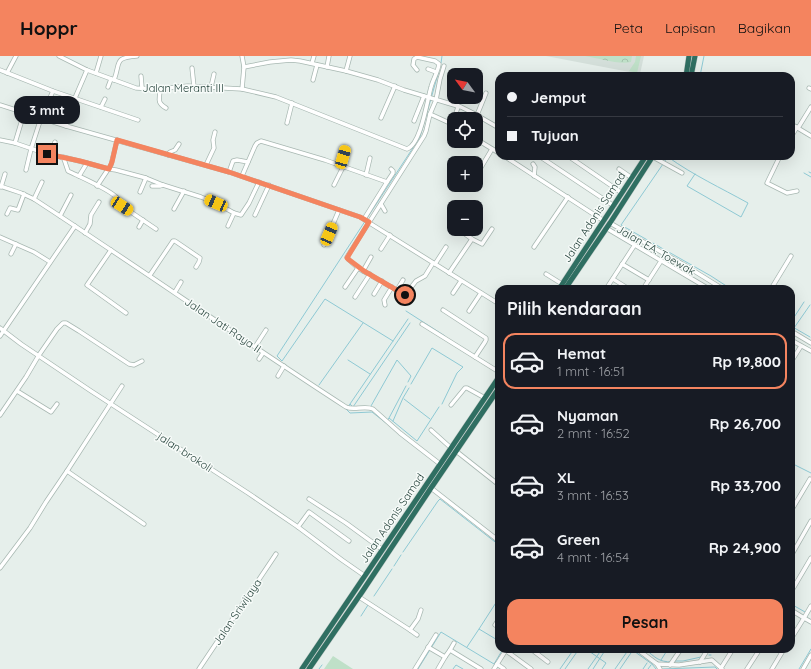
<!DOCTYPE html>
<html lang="id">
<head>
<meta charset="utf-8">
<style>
  body { margin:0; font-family:Quicksand,sans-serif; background:#242831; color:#f1f3f6; height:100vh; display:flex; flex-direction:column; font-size:15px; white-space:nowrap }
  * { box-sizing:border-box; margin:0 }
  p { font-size:13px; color:#9ea1a6 }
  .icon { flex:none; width:22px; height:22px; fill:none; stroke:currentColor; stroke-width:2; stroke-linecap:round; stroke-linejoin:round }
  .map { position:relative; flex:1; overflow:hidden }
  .details { position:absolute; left:495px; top:229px; width:300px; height:368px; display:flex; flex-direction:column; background:#171b24; border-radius:12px; box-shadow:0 4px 16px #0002 }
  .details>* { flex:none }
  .top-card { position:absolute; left:495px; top:16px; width:300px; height:88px; border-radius:12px; box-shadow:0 4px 16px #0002; display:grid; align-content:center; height:88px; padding:0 12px; background:#171b24 }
  .needle { width:26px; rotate:302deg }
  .tools { position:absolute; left:447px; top:12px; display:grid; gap:8px }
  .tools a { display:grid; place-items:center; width:36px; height:36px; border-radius:8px; background:#171b24; box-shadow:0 4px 16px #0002; font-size:20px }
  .end { position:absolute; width:18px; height:18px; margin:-9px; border:5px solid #f4845f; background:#111; box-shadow:0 0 0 2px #111 }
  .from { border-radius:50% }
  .bubble { position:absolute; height:28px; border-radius:12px; background:#171b24; box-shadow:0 4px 16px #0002; font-size:13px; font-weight:800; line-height:28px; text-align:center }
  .car { position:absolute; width:12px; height:24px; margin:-12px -6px; border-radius:5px; box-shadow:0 0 3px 1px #0007; background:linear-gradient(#f5c518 24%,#345 0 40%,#f5c518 0 76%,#345 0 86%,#f5c518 0) }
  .top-card b { display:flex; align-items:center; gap:14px; height:38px; font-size:15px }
  .top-card b+b { border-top:1px solid #363941 }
  .top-card i { width:10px; height:10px; background:#f1f3f6 }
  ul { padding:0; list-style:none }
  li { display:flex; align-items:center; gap:12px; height:56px; margin:0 8px 6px; padding:0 4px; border:2px solid transparent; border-radius:12px }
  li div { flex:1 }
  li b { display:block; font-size:15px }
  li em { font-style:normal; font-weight:800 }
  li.current { border-color:#f4845f }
  li>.icon { width:36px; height:36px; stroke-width:1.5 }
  h2 { padding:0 12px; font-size:18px; line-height:48px }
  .button { display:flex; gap:8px; margin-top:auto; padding:8px 12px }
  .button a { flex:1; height:46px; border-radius:12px; background:#f4845f; color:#111; font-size:16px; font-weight:800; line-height:46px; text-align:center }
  header { display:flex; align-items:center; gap:24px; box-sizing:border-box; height:56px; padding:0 20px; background:#f4845f; color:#111 }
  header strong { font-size:19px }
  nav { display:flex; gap:22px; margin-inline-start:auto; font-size:14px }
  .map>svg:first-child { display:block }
  .built { fill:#d4dfda }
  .grass { fill:#bfe0c8 }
  .forest { fill:url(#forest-crowns) }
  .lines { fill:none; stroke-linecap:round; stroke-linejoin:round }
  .stream { stroke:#8ec9d4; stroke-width:1 }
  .minor-casing { stroke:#a8b8b2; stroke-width:5 }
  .highway-casing { stroke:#c2cac8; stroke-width:6 }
  .minor { stroke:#fff; stroke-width:3.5 }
  .highway { stroke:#2f6f62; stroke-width:5 }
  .route { stroke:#f4845f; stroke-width:5 }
  .labels { text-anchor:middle; stroke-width:3; stroke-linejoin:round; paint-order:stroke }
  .street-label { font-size:11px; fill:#24423a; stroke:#f7fbf9 }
</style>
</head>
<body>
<header>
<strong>Hoppr</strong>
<nav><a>Peta</a><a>Lapisan</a><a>Bagikan</a></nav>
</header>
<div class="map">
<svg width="811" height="613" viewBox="0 0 811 613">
  <defs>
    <pattern id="forest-crowns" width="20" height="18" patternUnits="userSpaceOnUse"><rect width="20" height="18" fill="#bfe0c8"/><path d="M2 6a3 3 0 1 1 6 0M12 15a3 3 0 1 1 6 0" fill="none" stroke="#a4c1ad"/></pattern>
  </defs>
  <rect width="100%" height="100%" fill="#e6efeb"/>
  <path class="built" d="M546 0H644L640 18Z"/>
  <g class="grass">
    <path d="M636 0H641L637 17 629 15 635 6Z"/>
    <path d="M333 600 353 613H324Z"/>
  </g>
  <path class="forest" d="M585 0H632L631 6C620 9 597 2 585 0Z"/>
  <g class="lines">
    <g class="stream">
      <path d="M441 7 442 0"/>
      <path d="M700 20 704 0"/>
      <path d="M668 101C693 119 721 132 748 147L741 161 687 130 695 118"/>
      <path d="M665 105 668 100"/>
      <path d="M663 108 621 169 711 220 731 233"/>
      <path d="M809 116 811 117"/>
      <path d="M804 117 811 121"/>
      <path d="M406 255 445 280"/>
      <path d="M791 266 804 246"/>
      <path d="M791 270 810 281"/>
      <path d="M794 272 810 249"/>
      <path d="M393 285 325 243 282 305 277 300 420 81 438 18"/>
      <path d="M348 304 370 318"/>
      <path d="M411 328 432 292 463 311 457 317 442 348"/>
      <path d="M319 329 363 267"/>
      <path d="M404 343 430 363"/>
      <path d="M350 348 408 263"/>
      <path d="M371 350 397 304 411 320 408 326"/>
      <path d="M348 351 350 348 353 351 410 267"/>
      <path d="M346 353 350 357 372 356 386 367 389 362 417 385 439 351"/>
      <path d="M389 362 406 330"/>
      <path d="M393 365 403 342 409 332"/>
      <path d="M791 407 811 417"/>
      <path d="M403 496 438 445 440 443 499 489"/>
      <path d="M394 510 401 499"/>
      <path d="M374 540 392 513"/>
      <path d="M499 542 479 573 499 585"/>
      <path d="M791 548 805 556"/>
      <path d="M361 560 368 549"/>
      <path d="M467 591 479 573"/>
      <path d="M586 593 606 607 602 613"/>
      <path d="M631 593 652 608 656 613"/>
      <path d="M645 593C655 601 658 606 672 606"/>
      <path d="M709 599H711"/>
      <path d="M661 604 668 593"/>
      <path d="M675 605H683L701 601"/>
      <path d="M319 613 322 609"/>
      <path d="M418 613 441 576 494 608 503 593"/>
      <path d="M453 613 456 609 463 613"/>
      <path d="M560 613 574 593"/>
      <path d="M565 613 579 593"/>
      <path d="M588 613 602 593"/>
      <path d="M593 613 606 593"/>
      <path d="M615 613 629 593"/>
      <path d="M620 613 633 594"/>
      <path d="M643 613 647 607"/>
      <path d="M648 613 651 609"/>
      <path d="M663 613 715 611 717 613"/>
      <path d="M799 613 811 593"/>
    </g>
    <g class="minor-casing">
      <g id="minor">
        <path d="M59 0 87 14 136 32 157 33 188 30 205 31 242 33 276 41 407 93C421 88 427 45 431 31 433 23 438 16 439 8L435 5 417 1 414 3 413 9 417 14"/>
        <path d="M242 0 244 11 242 33"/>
        <path d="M312 7 314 0"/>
        <path d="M244 11 270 6 291 4 300 5 346 15 378 24 404 34 461 51 473 57 499 72"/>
        <path d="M327 11 329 0"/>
        <path d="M192 12 194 31"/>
        <path d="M428 13 436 16"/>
        <path d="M0 14 53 35 138 64"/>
        <path d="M346 15 350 0"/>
        <path d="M7 17 16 0"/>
        <path d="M96 17 101 0"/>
        <path d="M141 20 142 32"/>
        <path d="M114 24C121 6 113 2 137 0"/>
        <path d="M313 24 317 9"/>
        <path d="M108 31 111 23"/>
        <path d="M211 31 214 18"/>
        <path d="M809 32 811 33"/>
        <path d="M160 33C160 43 156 46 166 52"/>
        <path d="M0 49 66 70 229 116 360 161 499 248"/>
        <path d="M457 50 460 41"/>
        <path d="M101 51 105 43"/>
        <path d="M430 58 454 69"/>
        <path d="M477 59 486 37"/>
        <path d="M455 60 458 51"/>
        <path d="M381 62 395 30"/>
        <path d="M414 65 424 40"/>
        <path d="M287 67 292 47"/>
        <path d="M791 68 811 80"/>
        <path d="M66 70 75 42 87 14"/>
        <path d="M798 72 811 51"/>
        <path d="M791 81 797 71"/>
        <path d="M476 83 499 97"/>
        <path d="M0 84 15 87 47 98 61 101 64 103 68 115C78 120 111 134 117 142 119 145 119 147 122 150L156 173"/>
        <path d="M15 87 24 57"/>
        <path d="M50 98 55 86"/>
        <path d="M168 99 170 96 175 94 179 88"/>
        <path d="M504 100 604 165"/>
        <path d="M539 100 614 150"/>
        <path d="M568 100 622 137"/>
        <path d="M780 100 767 127 787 137 797 135"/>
        <path d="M63 101 87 107"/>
        <path d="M653 101 682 117"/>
        <path d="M533 108 535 111 534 120"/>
        <path d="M206 109 214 92 213 84 215 76"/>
        <path d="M340 110 345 92"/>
        <path d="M480 113 492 93"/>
        <path d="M619 113 632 122"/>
        <path d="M26 114 31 93 41 62 53 35"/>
        <path d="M229 116 233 105 237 104 248 106"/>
        <path d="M366 119 370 102"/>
        <path d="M79 120 87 107 109 113 116 114 146 122 163 129 201 141 216 147 234 157 241 159 249 147 259 126"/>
        <path d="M242 120 255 90 257 87 261 85 325 104 387 126 364 163"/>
        <path d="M387 126 393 117V115L391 113"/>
        <path d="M334 129 343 111"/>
        <path d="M0 130 21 137 34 143C138 211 241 283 346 351 354 355 364 349 373 353L400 377 440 408"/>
        <path d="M97 130 111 109 117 84"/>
        <path d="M152 130H160L163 129"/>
        <path d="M1 131 5 118"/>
        <path d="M140 136 146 122"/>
        <path d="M34 143 42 126"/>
        <path d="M381 148 385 155"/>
        <path d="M174 153 184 135"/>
        <path d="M7 158 10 152 18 154 24 138"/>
        <path d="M255 159 269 129"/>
        <path d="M60 160 71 139"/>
        <path d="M476 160 480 154"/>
        <path d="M610 167 686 210 723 233"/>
        <path d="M228 170 234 157"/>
        <path d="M139 171 143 164"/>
        <path d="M606 172 709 233"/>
        <path d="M468 173 465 178 472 183"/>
        <path d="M85 177 90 168 91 159 99 146"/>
        <path d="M0 181 34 196 50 206"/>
        <path d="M324 189 339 154"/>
        <path d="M534 191 568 141"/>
        <path d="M381 193 390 179"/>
        <path d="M111 194 87 229 126 257"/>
        <path d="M11 198 16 188"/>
        <path d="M433 207 425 220 416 225 405 239 358 212 349 204 347 201 424 80 426 75 430 58 436 44 440 23 444 10"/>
        <path d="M435 208 446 191"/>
        <path d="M622 208 649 224"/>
        <path d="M363 215 371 201"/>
        <path d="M449 217 472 183 482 188 492 173"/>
        <path d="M546 218 562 228"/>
        <path d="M150 219 173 185H175L200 202 199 206 196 211"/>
        <path d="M613 223 629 233"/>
        <path d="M345 231 358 212"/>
        <path d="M606 233 634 190"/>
        <path d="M643 233 661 205"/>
        <path d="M771 233 791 200"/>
        <path d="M397 234 403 224"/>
        <path d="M175 236 181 226"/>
        <path d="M453 237 461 225"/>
        <path d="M374 238 382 225"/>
        <path d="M355 241 370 218"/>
        <path d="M385 249 384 244 392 231"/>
        <path d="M443 254 486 282V284L485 286 475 301"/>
        <path d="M469 255 481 237"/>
        <path d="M422 268 499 316"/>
        <path d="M0 272 21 288 91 335 248 437 298 471 342 504 365 520"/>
        <path d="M791 275 811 287"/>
        <path d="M0 280 75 170"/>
        <path d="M791 284 811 295"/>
        <path d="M255 291 266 274"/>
        <path d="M259 303 263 297"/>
        <path d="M791 306 801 290"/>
        <path d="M278 320 284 310"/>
        <path d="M17 335 51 356 57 348"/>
        <path d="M451 349 465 332H467L485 342"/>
        <path d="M0 359 26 321 39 299 57 273 63 267H66L79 275 129 308 134 309 142 305"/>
        <path d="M431 374 451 392"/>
        <path d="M456 395 499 429"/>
        <path d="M67 415 144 468"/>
        <path d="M431 432 499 485"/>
        <path d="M309 443 346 467 383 494"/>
        <path d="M791 455 810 423"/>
        <path d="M298 471 309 456 349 485"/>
        <path d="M791 500 811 465"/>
        <path d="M0 512 30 472 46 446 67 415 122 330"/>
        <path d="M791 536 811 502"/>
        <path d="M359 541 410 574 418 563 421 554"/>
        <path d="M791 554 804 562 811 550"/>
        <path d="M495 569 499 563"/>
        <path d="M410 574 417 579"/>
        <path d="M791 583 804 562 811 566"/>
        <path d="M454 587 450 594 481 613"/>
        <path d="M428 591 445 601 450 594"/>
        <path d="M531 593 548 606"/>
        <path d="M637 593 657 608 679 609 712 604 722 613"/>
        <path d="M505 594 531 613"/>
        <path d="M700 606 708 593"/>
        <path d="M497 608 504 613"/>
        <path d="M657 608 660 613"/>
        <path d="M670 609 681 593"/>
        <path d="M721 612 733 593"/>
        <path d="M199 613 276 498"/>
        <path d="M415 613 436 579"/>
        <path d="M438 613 445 601"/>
        <path d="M494 613 506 594"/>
        <path d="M747 613 760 593"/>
        <path d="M772 613 784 593"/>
        <path d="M803 613 811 599"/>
      </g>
    </g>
    <g class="highway-casing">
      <g id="highway">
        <path d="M686 20 689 0"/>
        <path d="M691 20 695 0"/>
        <path d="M559 233 646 100"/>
        <path d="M565 233 610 167 653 100"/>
        <path d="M302 613 499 321"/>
        <path d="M309 613 362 536 431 432 499 332"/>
      </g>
    </g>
    <use href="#minor" class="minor"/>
    <use href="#highway" class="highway"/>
  </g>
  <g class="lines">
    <path class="route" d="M47 98 80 105 109 113 112 106 117 84 229 116 360 161 369 166 350 197 347 202 348 203 364 215 405 239"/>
  </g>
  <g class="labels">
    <g class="street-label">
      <text x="183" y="36">Jalan Meranti III</text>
      <text transform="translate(594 161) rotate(-57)" y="4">Jalan Adonis Samad</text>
      <text transform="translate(656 194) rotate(30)" y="4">Jalan EA. Toewak</text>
      <text transform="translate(223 269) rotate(34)" y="4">Jalan Jati Raya II</text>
      <text transform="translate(185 396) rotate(33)" y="4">jalan brokoli</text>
      <text transform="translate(392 462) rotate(-56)" y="4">Jalan Adonis Samad</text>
      <text transform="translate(237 556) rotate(-56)" y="4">Jalan Sriwijaya</text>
    </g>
  </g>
</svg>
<div class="tools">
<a><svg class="needle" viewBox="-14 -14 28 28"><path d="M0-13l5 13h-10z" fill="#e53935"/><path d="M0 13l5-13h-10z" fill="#9ea1a6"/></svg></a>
<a><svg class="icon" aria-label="locate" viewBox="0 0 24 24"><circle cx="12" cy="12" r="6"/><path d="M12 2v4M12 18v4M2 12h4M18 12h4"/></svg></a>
<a>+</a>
<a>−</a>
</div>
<i class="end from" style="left:405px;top:239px"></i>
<i class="end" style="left:47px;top:98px"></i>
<div class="bubble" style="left:14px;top:40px;width:66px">3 mnt</div>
<i class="car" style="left:343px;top:101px;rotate:16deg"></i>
<i class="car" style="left:216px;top:147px;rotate:293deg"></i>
<i class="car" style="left:122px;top:150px;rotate:123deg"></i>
<i class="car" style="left:329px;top:178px;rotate:23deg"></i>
<div class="top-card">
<b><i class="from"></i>Jemput</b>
<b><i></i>Tujuan</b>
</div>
<section class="details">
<h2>Pilih kendaraan</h2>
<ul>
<li class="current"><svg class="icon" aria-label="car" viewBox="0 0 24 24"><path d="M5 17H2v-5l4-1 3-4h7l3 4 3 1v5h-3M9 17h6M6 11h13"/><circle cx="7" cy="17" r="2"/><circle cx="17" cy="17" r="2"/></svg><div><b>Hemat</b><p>1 mnt · 16:51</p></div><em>Rp 19,800</em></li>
<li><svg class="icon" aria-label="car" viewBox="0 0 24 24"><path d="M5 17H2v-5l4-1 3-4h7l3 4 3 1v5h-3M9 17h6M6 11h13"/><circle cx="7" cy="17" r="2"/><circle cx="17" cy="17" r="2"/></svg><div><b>Nyaman</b><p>2 mnt · 16:52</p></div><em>Rp 26,700</em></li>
<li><svg class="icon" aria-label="car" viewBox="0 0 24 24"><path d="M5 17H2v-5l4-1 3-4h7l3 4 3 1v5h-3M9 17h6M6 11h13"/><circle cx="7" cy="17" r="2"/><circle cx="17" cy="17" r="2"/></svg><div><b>XL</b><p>3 mnt · 16:53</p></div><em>Rp 33,700</em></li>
<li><svg class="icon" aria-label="car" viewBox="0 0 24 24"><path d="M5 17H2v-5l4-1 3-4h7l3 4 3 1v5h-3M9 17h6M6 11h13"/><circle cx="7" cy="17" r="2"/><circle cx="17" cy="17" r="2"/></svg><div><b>Green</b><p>4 mnt · 16:54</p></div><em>Rp 24,900</em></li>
</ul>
<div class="button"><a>Pesan</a></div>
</section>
</div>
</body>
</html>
